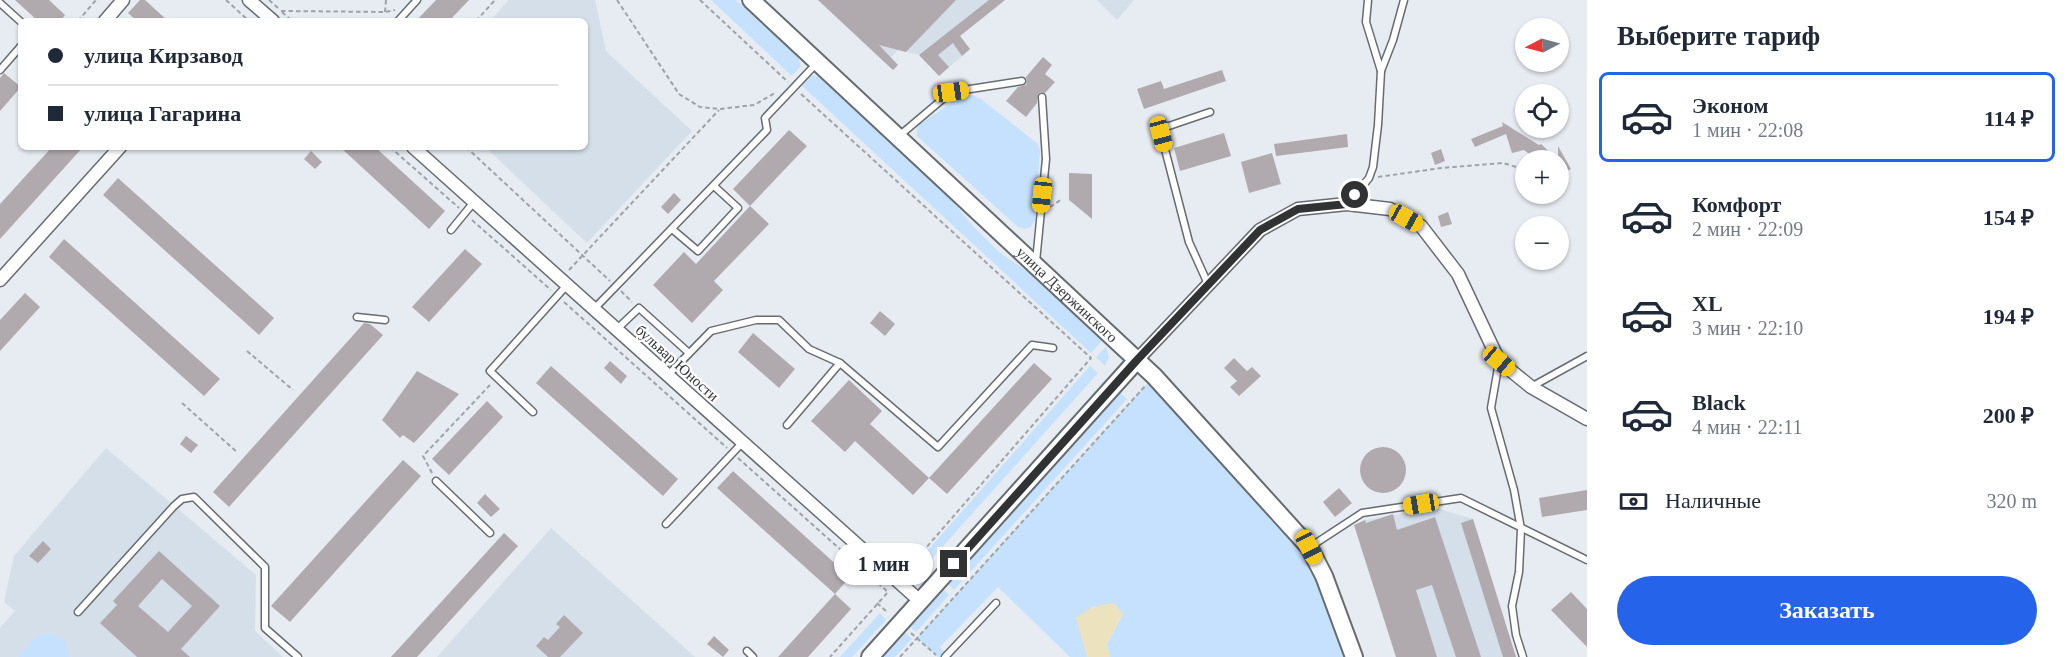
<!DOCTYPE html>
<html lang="ru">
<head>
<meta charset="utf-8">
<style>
  body { margin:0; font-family:"Times New Roman",serif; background:#f2f2f3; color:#1f2937; height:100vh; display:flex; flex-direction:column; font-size:22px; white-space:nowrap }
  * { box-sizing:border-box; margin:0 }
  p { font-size:20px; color:#747a83 }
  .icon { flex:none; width:33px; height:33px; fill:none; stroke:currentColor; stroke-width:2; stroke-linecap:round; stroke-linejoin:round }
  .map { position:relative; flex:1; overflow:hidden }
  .drawer { display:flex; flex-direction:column; background:#fff; width:480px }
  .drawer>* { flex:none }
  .hud { position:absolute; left:18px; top:18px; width:570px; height:132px; border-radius:9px; box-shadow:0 2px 4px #0004; display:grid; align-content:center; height:132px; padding:0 30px; background:#fff }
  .needle { width:39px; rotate:264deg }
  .controls { position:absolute; left:1515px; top:18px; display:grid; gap:12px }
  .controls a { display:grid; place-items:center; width:54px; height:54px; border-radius:50%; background:#fff; box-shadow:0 2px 4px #0004; font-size:30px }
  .end { position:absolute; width:27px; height:27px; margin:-14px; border:8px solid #303234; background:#fff; box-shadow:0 0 0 3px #fff }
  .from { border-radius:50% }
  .bubble { position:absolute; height:42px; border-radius:21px; background:#fff; box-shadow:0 2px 4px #0004; font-size:20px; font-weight:700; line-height:42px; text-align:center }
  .car { position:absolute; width:18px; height:36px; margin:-18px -9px; border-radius:8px; box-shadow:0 0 4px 2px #0007; background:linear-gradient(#f5c518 24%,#345 0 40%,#f5c518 0 76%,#345 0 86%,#f5c518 0) }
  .hud b { display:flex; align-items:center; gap:21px; height:57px; font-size:22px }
  .hud b+b { border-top:2px solid #e0e1e3 }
  .hud i { width:15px; height:15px; background:#1f2937 }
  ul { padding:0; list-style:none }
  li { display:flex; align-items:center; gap:18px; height:90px; margin:0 12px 9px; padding:0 18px; border:3px solid transparent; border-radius:9px }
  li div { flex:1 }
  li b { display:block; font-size:22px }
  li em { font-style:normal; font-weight:700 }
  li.selected { border-color:#2563eb }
  li>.icon { width:54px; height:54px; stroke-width:1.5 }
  h2 { padding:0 30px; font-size:27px; line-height:72px }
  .pay { display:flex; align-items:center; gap:15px; height:66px; padding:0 30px; font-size:22px }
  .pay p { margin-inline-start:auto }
  .cta { display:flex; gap:12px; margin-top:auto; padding:12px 30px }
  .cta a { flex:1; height:69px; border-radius:36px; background:#2563eb; color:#fff; font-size:24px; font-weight:700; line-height:69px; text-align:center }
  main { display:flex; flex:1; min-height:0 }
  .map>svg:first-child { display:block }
  .built { fill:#d4dfe9 }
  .green { fill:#c5e1fe }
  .sand { fill:#ece2bd }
  .building { fill:#b0aaae; fill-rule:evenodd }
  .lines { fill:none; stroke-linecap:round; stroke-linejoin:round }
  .lane-casing { stroke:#676c70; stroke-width:9 }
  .street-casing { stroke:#676c70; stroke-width:15 }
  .secondary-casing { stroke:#676c70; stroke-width:20 }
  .path { stroke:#9fa3a8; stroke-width:2; stroke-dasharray:4.5 3; stroke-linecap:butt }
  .lane { stroke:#fff; stroke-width:6 }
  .street { stroke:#fff; stroke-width:12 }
  .secondary { stroke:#fff; stroke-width:16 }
  .route { stroke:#303234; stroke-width:8 }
  .labels { text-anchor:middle; stroke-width:4.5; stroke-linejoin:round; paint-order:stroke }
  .street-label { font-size:15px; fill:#303234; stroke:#fff }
</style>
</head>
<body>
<main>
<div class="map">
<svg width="1587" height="657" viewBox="0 0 1587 657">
  <rect width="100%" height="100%" fill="#e7ecf2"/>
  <g class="built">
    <path d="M509 0H595L606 51 692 131 587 243 485 147H585V21H490Z"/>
    <path d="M818 0H1005L960 36 970 49 939 76 920 55 898 50 885 63Z"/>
    <path d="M1097 0H1134L1117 20Z"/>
    <path d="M106 448 256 575 255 631 283 657H0V628L15 611 4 602 14 556Z"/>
    <path d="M1436 508 1473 519 1516 657H1396L1360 545 1372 541 1365 520Z"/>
    <path d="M551 528 695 657H437Z"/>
  </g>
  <g class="green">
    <path d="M711 0H736L798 57 801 66 792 76Z"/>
    <path d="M812 75 821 77 948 196 973 226 999 252 1041 281 1102 341 1091 353 801 85Z"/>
    <path d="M972 95 981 99 1038 144 1040 151 1035 220 1031 227 1025 229 1018 227 917 136V126L962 96Z"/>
    <path d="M1106 347 1109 357 1105 366 1096 357Z"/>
    <path d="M1090 366 1098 373 928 563 921 558Z"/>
    <path d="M1154 376 1309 547 1354 657H1110L1107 644 1123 614 1076 617 1087 654V657H1070L998 587 940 647 947 655 945 657H938L917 638Z"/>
    <path d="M1119 391 1127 399 954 590 948 584Z"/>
    <path d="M943 589 949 595 916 632 909 626Z"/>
    <path d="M880 613 886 620 852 657H840Z"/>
    <path d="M903 631 912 639 895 657H882L884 652Z"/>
    <path d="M48 633C62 635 69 643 69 657H17L37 636Z"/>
  </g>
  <path class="sand" d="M1114 603 1123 614 1107 644 1110 657H1087L1076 618 1092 607Z"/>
  <g class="building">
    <path d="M15 0H49L65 15 60 21H38Z"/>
    <path d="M140 0H145L168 21H137L128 13Z"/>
    <path d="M436 0H469L449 21H416Z"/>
    <path d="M818 0H956L906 52 879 45 898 65 893 70Z"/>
    <path d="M989 0H1005L960 36 970 49 962 56 953 43 938 55 949 67 939 76 919 55Z"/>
    <path d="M1043 57 1052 65 1045 74 1055 82 1045 93 1041 92 1038 94 1037 103 1026 117 1006 101 1018 87 1026 85 1027 81 1026 77Z"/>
    <path d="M1222 70 1226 81 1144 109 1137 89 1161 81 1164 89Z"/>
    <path d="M4 73 21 87 0 111V78Z"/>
    <path d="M1502 122 1539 145 1541 144 1558 160H1537L1524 150 1512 153 1506 134 1475 147 1471 139 1503 126Z"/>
    <path d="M789 130 807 146 750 206 733 189Z"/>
    <path d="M1224 133 1231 156 1180 171 1174 148Z"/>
    <path d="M1347 134 1348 147 1276 156 1274 144Z"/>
    <path d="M1558 146 1571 169 1558 175Z"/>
    <path d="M52 147H83L0 239V204Z"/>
    <path d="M340 147H375L445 211 429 229Z"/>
    <path d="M1441 149 1445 161 1435 165 1431 153Z"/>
    <path d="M311 151 322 162 315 169 304 159Z"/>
    <path d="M1272 153 1281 184 1249 193 1241 162Z"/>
    <path d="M1069 173 1092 174V219L1069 200Z"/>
    <path d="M118 178 274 318 259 335 103 195Z"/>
    <path d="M674 193 681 200 668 214 661 207Z"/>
    <path d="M750 206 769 224 714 281 723 290 692 323 653 285 684 252 696 264Z"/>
    <path d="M1448 212 1452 224 1441 227 1438 216Z"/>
    <path d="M64 239 220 379 204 396 49 257Z"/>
    <path d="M465 249 482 264 429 322 412 307Z"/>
    <path d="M25 293 40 307 0 351V320Z"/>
    <path d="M880 311 895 324 885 336 870 323Z"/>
    <path d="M364 323 370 324 383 335 229 507 213 492Z"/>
    <path d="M753 333 795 369 779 388 738 352Z"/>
    <path d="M1234 358 1247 371 1252 367 1261 376 1239 396 1230 387 1237 381 1224 368Z"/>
    <path d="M610 361 627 376 621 384 604 368Z"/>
    <path d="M1034 363 1052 379 947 494 929 478Z"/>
    <path d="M551 366 678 479 663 496 536 383Z"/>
    <path d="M417 371 459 394 414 443 403 435 400 438 382 420Z"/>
    <path d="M849 380 882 411 870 424 929 478 913 495 855 441 845 452 811 421Z"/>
    <path d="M487 401 503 417 449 475 432 459Z"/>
    <path d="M186 436 198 445 191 453 180 444Z"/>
    <circle cx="1383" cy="470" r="23"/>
    <path d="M403 460 421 476 290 622 271 606Z"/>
    <path d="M733 471 850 577 835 594 717 488Z"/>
    <path d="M1339 488 1352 503 1335 517 1323 502Z"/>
    <path d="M1587 490V510L1542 517 1539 498Z"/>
    <path d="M485 494 500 509 491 517 477 503Z"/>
    <path d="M1393 514 1397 530 1435 517 1481 657H1456L1432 585 1416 590 1437 657H1396L1354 525 1365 520 1366 523Z"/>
    <path d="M1473 519 1516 657H1503L1461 523Z"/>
    <path d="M504 533 518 546 417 657H391Z"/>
    <path d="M43 541 51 549 38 563 29 556Z"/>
    <path d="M159 551 220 606 181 649 190 657H137L100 623 117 605 113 601ZM162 579 192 606 168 632 138 606Z"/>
    <path d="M1571 592 1587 609V647L1551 610Z"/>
    <path d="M835 594 851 609 808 657H778Z"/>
    <path d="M564 615 583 633 560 657H548L536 646 544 637 548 640 560 627 556 624Z"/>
    <path d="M714 636 729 650 723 657 707 644Z"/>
  </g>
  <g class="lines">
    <g class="lane-casing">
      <g id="lane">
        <path d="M1368 0 1366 22 1381 71"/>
        <path d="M0 3 21 22"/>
        <path d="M398 21 417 0"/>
        <path d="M0 70 21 46"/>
        <path d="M899 136 951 92 1022 81"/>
        <path d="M1348 204 1369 178 1373 167 1378 125 1381 71 1393 40 1404 0"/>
        <path d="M672 229 698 251 738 208 714 186"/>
        <path d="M451 230 474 202"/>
        <path d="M1036 262 1046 159 1042 97"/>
        <path d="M1208 284 1189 242 1161 134 1162 130 1166 127 1210 112"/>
        <path d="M594 309 767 130 765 118 816 64"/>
        <path d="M357 317 385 320"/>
        <path d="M617 329 639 308 689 353"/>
        <path d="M1499 362 1491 408 1514 490 1521 529 1519 572 1512 606 1516 635 1523 657"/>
        <path d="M668 375 711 331 756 320H779L809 349 840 363"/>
        <path d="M1531 387 1587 356"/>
        <path d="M533 412 490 371 567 285"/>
        <path d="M787 425 840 363 938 447 1032 345 1053 348"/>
        <path d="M436 481 490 533"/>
        <path d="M666 524 743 442"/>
        <path d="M1310 547 1362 513 1461 498 1587 560"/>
        <path d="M78 612 174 506 182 499 194 497 265 567V628L298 657"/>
        <path d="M747 651 753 657"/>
        <path d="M945 657 996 603"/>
      </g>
    </g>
    <g class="street-casing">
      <g id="street">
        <path d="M249 0 273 21"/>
        <path d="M105 21 123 0"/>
        <path d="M413 147 920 601"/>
        <path d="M0 280 120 147"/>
        <path d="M1137 360 1260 230 1298 209 1347 204 1390 209 1421 226 1458 274 1499 361 1531 387 1587 419"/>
      </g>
    </g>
    <g class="secondary-casing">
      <g id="secondary">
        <path id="s1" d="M751 0 1154 376 1309 547 1324 576 1354 657"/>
        <path d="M870 657 1137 360"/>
      </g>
    </g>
    <g class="path">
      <path d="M226 0 249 21"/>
      <path d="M269 0 278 8"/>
      <path d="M617 0 679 94 700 107 720 109 754 105 775 93"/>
      <path d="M700 0 788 82"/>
      <path d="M281 11 385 12 395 10"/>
      <path d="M282 12 292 21"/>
      <path d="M385 12 386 0"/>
      <path d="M78 21 96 0"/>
      <path d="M476 21 495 0"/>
      <path d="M801 94 1091 358 905 572"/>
      <path d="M390 147 459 208"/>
      <path d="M466 147 610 281"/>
      <path d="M1378 177 1441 168 1503 163 1526 170"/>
      <path d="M1050 207 1062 199"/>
      <path d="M472 220 551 290"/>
      <path d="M569 270 719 110"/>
      <path d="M621 291 632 302"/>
      <path d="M564 302 727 448"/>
      <path d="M247 351 293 390"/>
      <path d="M182 403 237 452"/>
      <path d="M738 458 888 592 830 657"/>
      <path d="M432 473 423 456 490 385"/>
      <path d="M877 603 887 612"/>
      <path d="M911 633 936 655"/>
      <path d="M900 657 1146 385"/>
    </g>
    <use href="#lane" class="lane"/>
    <use href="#street" class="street"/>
    <use href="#secondary" class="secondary"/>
  </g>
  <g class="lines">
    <path class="route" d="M954 564 1137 360 1260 230 1298 209 1347 204 1355 195"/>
  </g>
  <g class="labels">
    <g class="street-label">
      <text dy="5" stroke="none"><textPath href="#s1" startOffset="432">улица Дзержинского</textPath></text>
      <text transform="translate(677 363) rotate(42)" y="5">бульвар Юности</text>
    </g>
  </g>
</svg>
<div class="controls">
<a><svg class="needle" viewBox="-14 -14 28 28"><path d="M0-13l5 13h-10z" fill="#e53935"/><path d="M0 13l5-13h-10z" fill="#747a83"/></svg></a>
<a><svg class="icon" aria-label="locate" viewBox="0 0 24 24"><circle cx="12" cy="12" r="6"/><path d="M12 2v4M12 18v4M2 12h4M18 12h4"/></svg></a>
<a>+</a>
<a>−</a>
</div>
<i class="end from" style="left:1355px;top:195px"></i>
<i class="end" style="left:954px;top:564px"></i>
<div class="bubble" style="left:834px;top:543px;width:99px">1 мин</div>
<i class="car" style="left:951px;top:92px;rotate:82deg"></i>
<i class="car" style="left:1161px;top:134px;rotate:165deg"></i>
<i class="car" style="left:1042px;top:195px;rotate:186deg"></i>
<i class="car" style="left:1406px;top:218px;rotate:119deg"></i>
<i class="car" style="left:1499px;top:361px;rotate:130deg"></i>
<i class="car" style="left:1421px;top:504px;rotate:261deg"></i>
<i class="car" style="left:1309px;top:547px;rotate:153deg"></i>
<div class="hud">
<b><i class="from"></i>улица Кирзавод</b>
<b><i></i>улица Гагарина</b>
</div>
</div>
<section class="drawer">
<h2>Выберите тариф</h2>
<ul>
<li class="selected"><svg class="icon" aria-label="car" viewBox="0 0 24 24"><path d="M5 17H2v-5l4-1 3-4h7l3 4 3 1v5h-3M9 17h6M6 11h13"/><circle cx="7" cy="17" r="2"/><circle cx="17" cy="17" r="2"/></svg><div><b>Эконом</b><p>1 мин · 22:08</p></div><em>114 ₽</em></li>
<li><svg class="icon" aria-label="car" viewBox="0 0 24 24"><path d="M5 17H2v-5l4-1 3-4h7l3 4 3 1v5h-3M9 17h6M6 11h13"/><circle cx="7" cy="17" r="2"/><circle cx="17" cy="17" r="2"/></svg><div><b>Комфорт</b><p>2 мин · 22:09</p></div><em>154 ₽</em></li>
<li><svg class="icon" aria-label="car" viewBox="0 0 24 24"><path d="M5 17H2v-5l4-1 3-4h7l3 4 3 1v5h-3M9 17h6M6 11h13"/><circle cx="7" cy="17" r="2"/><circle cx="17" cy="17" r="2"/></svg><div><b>XL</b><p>3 мин · 22:10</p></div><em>194 ₽</em></li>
<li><svg class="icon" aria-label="car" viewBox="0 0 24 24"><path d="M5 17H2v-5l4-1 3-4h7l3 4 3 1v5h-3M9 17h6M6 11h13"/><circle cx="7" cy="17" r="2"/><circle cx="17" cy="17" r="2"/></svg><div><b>Black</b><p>4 мин · 22:11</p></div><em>200 ₽</em></li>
</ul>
<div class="pay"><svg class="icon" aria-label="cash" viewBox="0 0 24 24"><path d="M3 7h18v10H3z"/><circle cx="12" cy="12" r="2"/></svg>Наличные<p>320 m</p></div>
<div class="cta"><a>Заказать</a></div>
</section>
</main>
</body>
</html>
